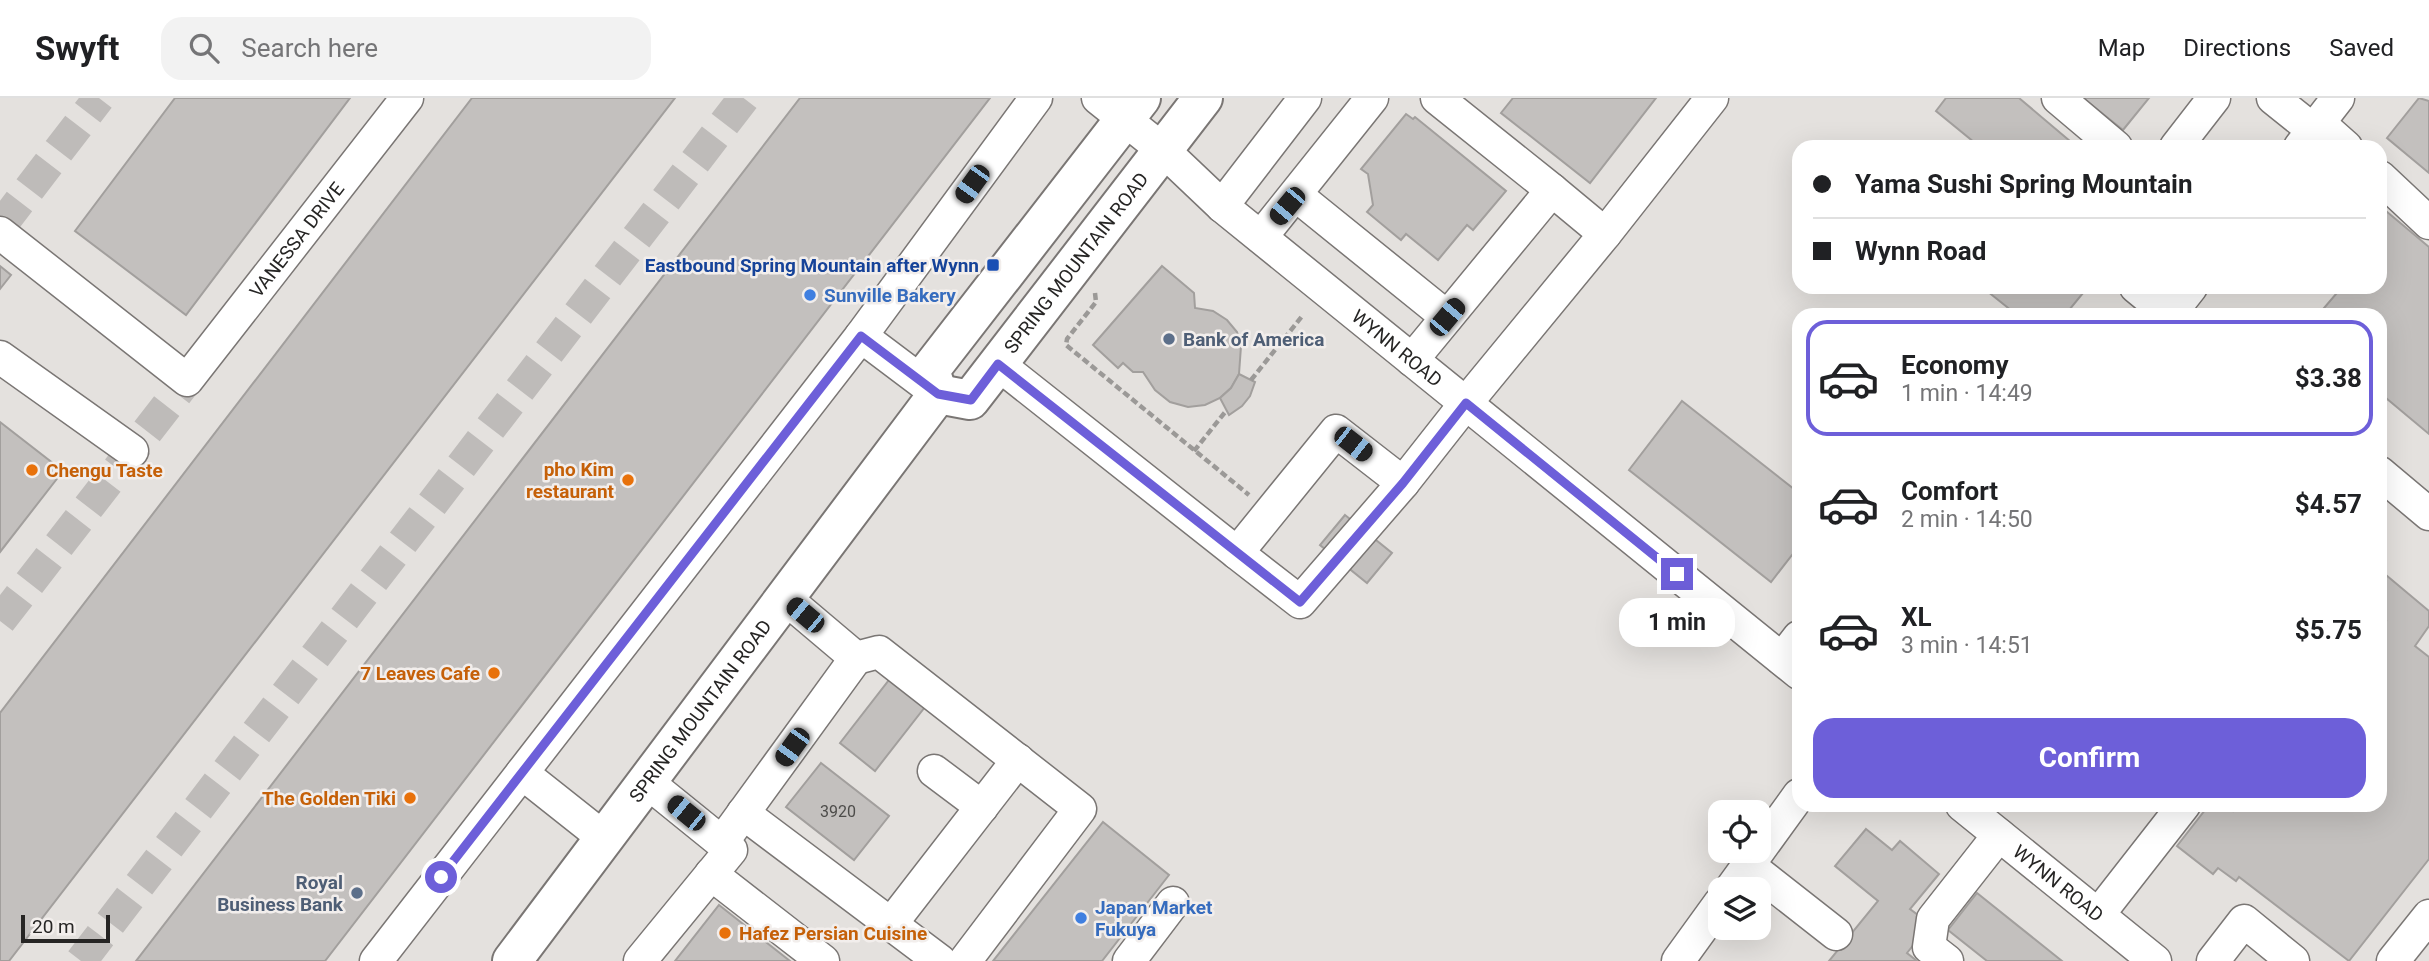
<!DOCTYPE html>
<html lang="en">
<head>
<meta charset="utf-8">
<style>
  body { margin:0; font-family:Roboto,sans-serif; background:#f2f2f2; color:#202124; height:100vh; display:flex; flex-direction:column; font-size:26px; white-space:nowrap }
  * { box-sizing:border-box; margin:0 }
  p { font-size:23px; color:#757577 }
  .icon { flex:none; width:38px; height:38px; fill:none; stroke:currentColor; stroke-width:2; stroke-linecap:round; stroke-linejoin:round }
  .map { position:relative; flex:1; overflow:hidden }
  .side { position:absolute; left:1792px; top:210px; width:595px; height:504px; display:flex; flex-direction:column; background:#fff; border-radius:21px; box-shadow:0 7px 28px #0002 }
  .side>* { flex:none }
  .hud { position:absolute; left:1792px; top:42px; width:595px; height:154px; border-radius:21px; box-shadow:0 7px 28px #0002; display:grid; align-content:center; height:154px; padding:0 21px; background:#fff }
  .tools { position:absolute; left:1708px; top:702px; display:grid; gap:14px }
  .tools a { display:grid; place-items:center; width:63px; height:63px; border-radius:14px; background:#fff; box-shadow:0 7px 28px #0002; font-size:35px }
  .scale { position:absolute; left:21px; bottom:18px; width:89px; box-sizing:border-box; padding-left:7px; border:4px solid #262524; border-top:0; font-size:19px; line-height:24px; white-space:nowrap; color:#262524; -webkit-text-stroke:5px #f2eeec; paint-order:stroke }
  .end { position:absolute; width:32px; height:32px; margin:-16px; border:9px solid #6d5fd9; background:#fff; box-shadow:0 0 0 4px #fff }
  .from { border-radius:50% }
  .bubble { position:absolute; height:49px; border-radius:21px; background:#fff; box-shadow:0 7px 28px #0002; font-size:23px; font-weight:700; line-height:49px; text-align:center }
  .car { position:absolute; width:21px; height:42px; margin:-21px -10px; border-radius:9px; box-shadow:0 0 5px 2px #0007; background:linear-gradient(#222 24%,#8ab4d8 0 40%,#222 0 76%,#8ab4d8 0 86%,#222 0) }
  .hud b { display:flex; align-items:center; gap:24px; height:66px; font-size:26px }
  .hud b+b { border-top:2px solid #e0e0e0 }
  .hud i { width:18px; height:18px; background:#202124 }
  ul { padding:12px 0 0; list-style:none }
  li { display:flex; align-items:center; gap:21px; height:116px; margin:0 14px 10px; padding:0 7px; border:4px solid transparent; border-radius:21px }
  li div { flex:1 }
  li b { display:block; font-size:26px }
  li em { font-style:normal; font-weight:700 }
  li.current { border-color:#6d5fd9 }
  li>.icon { width:63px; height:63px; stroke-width:1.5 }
  .action { display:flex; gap:14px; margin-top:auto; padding:14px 21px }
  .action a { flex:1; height:80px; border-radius:21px; background:#6d5fd9; color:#fff; font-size:28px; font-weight:700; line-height:80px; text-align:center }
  header { display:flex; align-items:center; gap:42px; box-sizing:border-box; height:98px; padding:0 35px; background:#fff; border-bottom:2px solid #e0e0e0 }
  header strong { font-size:33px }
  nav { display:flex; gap:38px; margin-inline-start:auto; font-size:24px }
  .search { width:490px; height:63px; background:#f2f2f2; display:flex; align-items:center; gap:18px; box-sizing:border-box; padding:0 24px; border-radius:21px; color:#757577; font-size:26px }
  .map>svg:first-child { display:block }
  .building { fill:#c3c0be; stroke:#a29f9d; stroke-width:2 }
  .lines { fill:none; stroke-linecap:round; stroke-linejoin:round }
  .minor-tunnel { stroke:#bebbb9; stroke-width:32; stroke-dasharray:32 16; stroke-linecap:butt }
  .minor-casing { stroke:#7a7674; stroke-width:35 }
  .major-casing { stroke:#7a7674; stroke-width:42 }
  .path { stroke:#9b9997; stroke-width:4.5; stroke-dasharray:7 3.5; stroke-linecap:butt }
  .minor { stroke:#fff; stroke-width:32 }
  .major { stroke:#fff; stroke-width:38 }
  .route { stroke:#6d5fd9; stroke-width:9 }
  .transit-dot { fill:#1a4fb4; stroke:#f2eeec; stroke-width:2.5 }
  .shop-dot { fill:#3f7fe0; stroke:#f2eeec; stroke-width:2.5 }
  .service-dot { fill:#5c6f8a; stroke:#f2eeec; stroke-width:2.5 }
  .food-dot { fill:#e8710a; stroke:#f2eeec; stroke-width:2.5 }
  .labels { text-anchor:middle; stroke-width:5; stroke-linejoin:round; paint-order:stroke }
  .number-label { font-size:16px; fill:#4d4c4a }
  .street-label { font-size:19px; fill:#262524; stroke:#f2eeec }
  .transit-label { font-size:19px; font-weight:bold; fill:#164399; stroke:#f2eeec; text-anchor:end }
  .shop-label { font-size:19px; font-weight:bold; fill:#366cbe; stroke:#f2eeec; text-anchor:start }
  .service-label { font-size:19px; font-weight:bold; fill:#4e5e75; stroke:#f2eeec; text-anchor:start }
  .food-label { font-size:19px; font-weight:bold; fill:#c56008; stroke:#f2eeec; text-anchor:end }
</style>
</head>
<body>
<header>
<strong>Swyft</strong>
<div class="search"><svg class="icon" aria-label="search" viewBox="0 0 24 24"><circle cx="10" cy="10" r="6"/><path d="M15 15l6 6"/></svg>Search here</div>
<nav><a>Map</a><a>Directions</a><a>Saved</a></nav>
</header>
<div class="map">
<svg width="2429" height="863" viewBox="0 0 2429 863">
  <rect width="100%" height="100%" fill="#e4e1de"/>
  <g class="building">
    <path d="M175 0H350L186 217 75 133Z"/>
    <path d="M472 0H675L9 863H0V615Z"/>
    <path d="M800 0H990L325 863H136Z"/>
    <path d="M1513 0H1656L1590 85 1501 15Z"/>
    <path d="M1946 0H2019L2077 49H1980L1936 13Z"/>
    <path d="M2083 0H2149L2123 32Z"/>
    <path d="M2419 0 2429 3V75L2387 40Z"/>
    <path d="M1406 16 1413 21 1415 19 1506 93 1473 132 1467 127 1438 162 1406 136 1401 142 1367 114 1373 107 1368 76 1361 71Z"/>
    <path d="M2380 108 2429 149V336L2380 295V217H2318L2342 189H2380Z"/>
    <path d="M0 168 11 177 0 191Z"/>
    <path d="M1162 168 1194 195 1195 210 1213 213 1227 222 1237 234 1241 248 1239 276 1231 290 1220 300 1205 307 1188 309 1170 304 1155 292 1143 274H1133L1123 265 1118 270 1093 247Z"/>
    <path d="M1982 189H2088L2065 217H2017Z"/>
    <path d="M1239 276 1255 284 1250 298 1242 308 1229 317 1220 300 1231 290Z"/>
    <path d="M1682 303 1799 395V448L1771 484 1629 372Z"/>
    <path d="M0 324 63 373 0 454Z"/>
    <path d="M1345 417 1392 455 1367 485 1320 447Z"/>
    <path d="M2380 472 2429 513V528L2415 548 2429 559V761L2349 863 2239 779 2236 783 2218 770 2213 776 2177 748 2209 707H2225L2233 713 2237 707H2380V531L2386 523 2380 519Z"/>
    <path d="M896 573 932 600 875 673 840 645Z"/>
    <path d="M821 665 889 718 854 762 786 709Z"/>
    <path d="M1103 724 1169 777 1102 863H993Z"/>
    <path d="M1866 731 1892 752 1900 743 1939 776 1910 811 1930 826 1907 855 1917 863H1829L1878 803 1835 768Z"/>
    <path d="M1977 795 2062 863H1987L1948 832Z"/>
    <path d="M719 807 790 863H675Z"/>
  </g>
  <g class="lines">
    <g class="minor-tunnel">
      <path d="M0 129 99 0"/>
      <path d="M0 523 187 282"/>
      <path d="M81 863 744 0"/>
    </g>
    <g class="minor-casing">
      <g id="minor">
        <path id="s1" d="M1098 0 1163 52 1222 108 1799 575"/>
        <path d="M1437 0 1552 92"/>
        <path d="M2058 0 2116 49"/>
        <path d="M2273 0 2313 32"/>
        <path d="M2319 25 2346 49"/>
        <path d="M2176 49 2214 0"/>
        <path d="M2300 49 2338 0"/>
        <path d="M2380 79 2429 125"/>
        <path d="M1296 97 1447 219"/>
        <path d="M1222 108 1305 0"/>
        <path id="s2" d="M0 135 187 282 407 0"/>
        <path d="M1605 136 1712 0"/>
        <path d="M1261 139 1372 0"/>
        <path d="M2136 189 2170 217"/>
        <path d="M2169 217 2191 189"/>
        <path d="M861 238 938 296"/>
        <path d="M0 259 132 353"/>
        <path d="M998 266 1237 455 1336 333 1403 385 1466 305 1605 136 1552 92 1412 262"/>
        <path d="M2380 375 2429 416"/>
        <path d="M1237 455 1300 504 1403 385"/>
        <path d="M785 500 856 560 879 554 1080 711 965 863"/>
        <path d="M1782 561 1799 539"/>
        <path d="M934 673 982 709"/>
        <path d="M522 675 604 740"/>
        <path id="s3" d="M1962 707 2155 863"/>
        <path d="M743 715 940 863"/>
        <path d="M731 732 856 560"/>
        <path d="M1748 767 1836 836"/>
        <path d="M711 776 823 863"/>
        <path d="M1731 791 1799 697"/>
        <path d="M2098 817 2184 707"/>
        <path d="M891 826 1018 662"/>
        <path d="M376 863 861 238 1036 0"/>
        <path d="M640 863 731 752 647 684"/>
        <path d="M1129 863 1173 805"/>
        <path d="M1678 863 1720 805"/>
        <path d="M1947 863 1929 849 1933 821 1999 737"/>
        <path d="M2213 863 2244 823 2293 863"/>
        <path d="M2393 863 2429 818"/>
      </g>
    </g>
    <g class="major-casing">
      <g id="major">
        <path id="s4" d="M938 296 970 302 1203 0"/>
        <path d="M938 296 930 272 1141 0"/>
        <path id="s5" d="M512 863 938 296"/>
      </g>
    </g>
    <g class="path">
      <path d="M1095 195 1096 204 1067 241 1066 247 1249 397"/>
      <path d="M1251 282 1303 217"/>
      <path d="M1194 353 1226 313"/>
    </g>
    <use href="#minor" class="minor"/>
    <use href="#major" class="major"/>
  </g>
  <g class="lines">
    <path class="route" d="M441 779 861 238 938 296 971 302 998 266 1300 504 1403 385 1466 305 1677 476"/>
  </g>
  <rect class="transit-dot" x="986" y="160" width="14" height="14" rx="3.5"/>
  <g class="shop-dot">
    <circle cx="810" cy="197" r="7"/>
    <circle cx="1081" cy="820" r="7"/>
  </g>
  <g class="service-dot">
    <circle cx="1169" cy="241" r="7"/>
    <circle cx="357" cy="795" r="7"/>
  </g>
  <g class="food-dot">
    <circle cx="32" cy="372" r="7"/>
    <circle cx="628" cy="382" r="7"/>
    <circle cx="494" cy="575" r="7"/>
    <circle cx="410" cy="700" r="7"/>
    <circle cx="725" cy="835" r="7"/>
  </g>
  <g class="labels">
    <g class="number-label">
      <text x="838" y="719">3920</text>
    </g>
    <g class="street-label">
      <text dy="7" stroke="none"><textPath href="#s2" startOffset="416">VANESSA DRIVE</textPath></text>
      <text dy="7" stroke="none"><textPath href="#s4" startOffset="206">SPRING MOUNTAIN ROAD</textPath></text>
      <text dy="7" stroke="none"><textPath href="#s1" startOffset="390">WYNN ROAD</textPath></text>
      <text dy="7" stroke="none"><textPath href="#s5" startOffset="313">SPRING MOUNTAIN ROAD</textPath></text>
      <text dy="7" stroke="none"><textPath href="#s3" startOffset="124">WYNN ROAD</textPath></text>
    </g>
    <g class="transit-label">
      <text x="979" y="174">Eastbound Spring Mountain after Wynn</text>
    </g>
    <g class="shop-label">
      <text x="824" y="204">Sunville Bakery</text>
      <text x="1095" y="816">Japan Market<tspan x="1095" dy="22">Fukuya</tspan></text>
    </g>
    <g class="service-label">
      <text x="1183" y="248">Bank of America</text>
      <text x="343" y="791" text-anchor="end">Royal<tspan x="343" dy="22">Business Bank</tspan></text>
    </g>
    <g class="food-label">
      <text x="614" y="378">pho Kim<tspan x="614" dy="22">restaurant</tspan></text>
      <text x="46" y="379" text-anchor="start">Chengu Taste</text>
      <text x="480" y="582">7 Leaves Cafe</text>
      <text x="396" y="707">The Golden Tiki</text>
      <text x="739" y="842" text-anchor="start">Hafez Persian Cuisine</text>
    </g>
  </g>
</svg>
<div class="tools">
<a><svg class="icon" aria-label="locate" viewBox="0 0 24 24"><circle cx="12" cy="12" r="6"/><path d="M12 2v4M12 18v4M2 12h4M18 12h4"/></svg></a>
<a><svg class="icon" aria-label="layers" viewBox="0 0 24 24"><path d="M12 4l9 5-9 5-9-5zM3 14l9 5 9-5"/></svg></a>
</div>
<div class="scale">20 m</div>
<i class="end from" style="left:441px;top:779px"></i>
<i class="end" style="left:1677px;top:476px"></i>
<div class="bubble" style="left:1619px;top:500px;width:116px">1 min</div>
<i class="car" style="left:972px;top:86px;rotate:216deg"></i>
<i class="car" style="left:1287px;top:108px;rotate:220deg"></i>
<i class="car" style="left:1447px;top:219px;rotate:40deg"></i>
<i class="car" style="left:1353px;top:346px;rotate:128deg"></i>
<i class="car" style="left:805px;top:517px;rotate:310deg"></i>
<i class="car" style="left:792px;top:649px;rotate:216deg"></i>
<i class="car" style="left:686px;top:715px;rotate:309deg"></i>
<div class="hud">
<b><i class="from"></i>Yama Sushi Spring Mountain</b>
<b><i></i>Wynn Road</b>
</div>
<section class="side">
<ul>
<li class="current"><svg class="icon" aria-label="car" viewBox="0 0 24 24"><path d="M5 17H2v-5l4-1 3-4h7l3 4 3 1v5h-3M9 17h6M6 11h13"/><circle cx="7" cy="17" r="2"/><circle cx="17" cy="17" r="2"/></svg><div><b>Economy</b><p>1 min · 14:49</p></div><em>$3.38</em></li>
<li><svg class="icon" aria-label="car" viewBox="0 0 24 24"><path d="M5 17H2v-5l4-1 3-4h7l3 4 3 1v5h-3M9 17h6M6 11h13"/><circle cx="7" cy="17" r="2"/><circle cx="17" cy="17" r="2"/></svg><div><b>Comfort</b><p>2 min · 14:50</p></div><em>$4.57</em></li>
<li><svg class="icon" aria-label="car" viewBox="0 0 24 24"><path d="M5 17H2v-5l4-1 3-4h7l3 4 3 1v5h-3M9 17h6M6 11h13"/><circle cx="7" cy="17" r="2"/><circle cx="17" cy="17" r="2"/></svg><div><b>XL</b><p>3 min · 14:51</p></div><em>$5.75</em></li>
</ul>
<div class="action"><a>Confirm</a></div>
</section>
</div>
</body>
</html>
